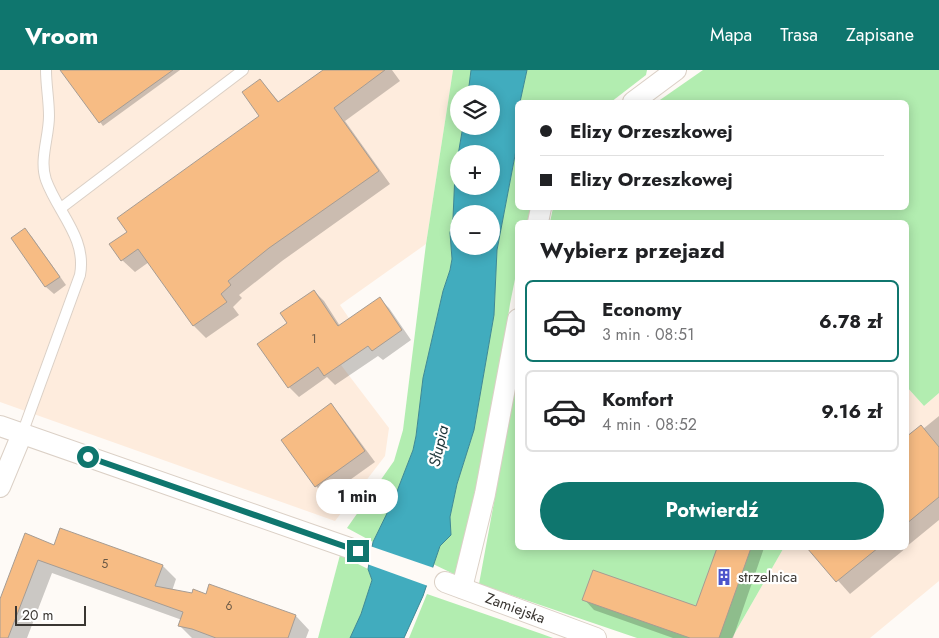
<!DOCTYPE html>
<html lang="pl">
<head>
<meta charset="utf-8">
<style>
  body { margin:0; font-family:Jost,sans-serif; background:#f2f2f2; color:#202124; height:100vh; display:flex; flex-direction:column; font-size:19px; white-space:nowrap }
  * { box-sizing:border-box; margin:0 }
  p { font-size:16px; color:#757577 }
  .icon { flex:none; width:28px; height:28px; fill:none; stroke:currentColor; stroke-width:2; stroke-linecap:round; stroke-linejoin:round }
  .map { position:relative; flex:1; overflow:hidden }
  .sheet { position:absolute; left:515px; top:150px; width:394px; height:330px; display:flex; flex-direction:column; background:#fff; border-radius:8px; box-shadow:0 2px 12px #0003 }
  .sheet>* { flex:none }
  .hud { position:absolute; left:515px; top:30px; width:394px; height:110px; border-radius:8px; box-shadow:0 2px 12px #0003; display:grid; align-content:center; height:110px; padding:0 25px; background:#fff }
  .tools { position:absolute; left:450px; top:15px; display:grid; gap:10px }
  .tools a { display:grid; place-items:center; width:50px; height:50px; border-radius:50%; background:#fff; box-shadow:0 2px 12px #0003; font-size:25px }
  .scale { position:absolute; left:15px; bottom:12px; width:71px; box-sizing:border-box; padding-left:5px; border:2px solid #3a3632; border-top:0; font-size:14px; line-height:18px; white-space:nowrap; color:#3a3632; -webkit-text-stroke:4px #fff; paint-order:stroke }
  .end { position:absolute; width:22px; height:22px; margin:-11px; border:6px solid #0f766e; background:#fff; box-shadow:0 0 0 2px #fff }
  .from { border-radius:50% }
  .bubble { position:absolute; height:35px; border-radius:18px; background:#fff; box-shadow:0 2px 12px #0003; font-size:16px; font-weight:700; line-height:35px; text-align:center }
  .hud b { display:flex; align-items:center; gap:18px; height:48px; font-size:19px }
  .hud b+b { border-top:1px solid #e0e0e0 }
  .hud i { width:12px; height:12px; background:#202124 }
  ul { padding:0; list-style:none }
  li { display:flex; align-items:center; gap:15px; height:82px; margin:0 10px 8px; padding:0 15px; border:2px solid #e0e0e0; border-radius:8px }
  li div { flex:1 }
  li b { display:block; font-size:19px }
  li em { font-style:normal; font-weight:700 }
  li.selected { border-color:#0f766e }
  li>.icon { width:45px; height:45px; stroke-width:1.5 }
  h2 { padding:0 25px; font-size:22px; line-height:60px }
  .button { display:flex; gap:10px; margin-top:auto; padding:10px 25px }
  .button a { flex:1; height:58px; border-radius:30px; background:#0f766e; color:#fff; font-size:20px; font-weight:700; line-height:58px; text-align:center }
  header { display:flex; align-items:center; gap:30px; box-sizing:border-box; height:70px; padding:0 25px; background:#0f766e; color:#fff }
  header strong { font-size:24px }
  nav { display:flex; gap:28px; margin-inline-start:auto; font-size:18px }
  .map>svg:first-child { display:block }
  .built { fill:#feecdd }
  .green { fill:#b2edb0 }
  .water { fill:#41acbe; stroke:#3f8994; fill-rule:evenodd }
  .pier { fill:#fefaf6 }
  .shadow { fill:#0003 }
  .building { fill:#f7bc84; stroke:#a69c93 }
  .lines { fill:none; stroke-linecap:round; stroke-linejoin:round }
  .service-casing { stroke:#dbd0c6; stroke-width:12 }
  .minor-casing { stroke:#dbd0c6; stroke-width:22 }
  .service { stroke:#fff; stroke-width:10 }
  .minor { stroke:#fff; stroke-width:20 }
  .route { stroke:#0f766e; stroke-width:6 }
  .labels { text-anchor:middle; stroke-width:4.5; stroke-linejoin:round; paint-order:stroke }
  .number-label { font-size:12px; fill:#695846 }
  .poi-label { font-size:15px; fill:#3a3632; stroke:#fff; text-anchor:start }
  .street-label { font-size:15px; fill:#3a3632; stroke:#fff }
  .water-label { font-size:16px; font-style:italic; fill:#1f373b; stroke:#fff }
</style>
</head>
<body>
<header>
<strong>Vroom</strong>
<nav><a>Mapa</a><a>Trasa</a><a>Zapisane</a></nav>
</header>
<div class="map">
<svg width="939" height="568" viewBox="0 0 939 568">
  <rect width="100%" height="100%" fill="#fefaf6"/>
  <g class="built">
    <path d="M0 0H453L426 174 340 235 368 276 341 295 389 358 385 386 335 451 0 332Z"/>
    <path d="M906 316 924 336 939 323V511L870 568H732L783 479 782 478H906Z"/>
  </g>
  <g class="green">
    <path d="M453 0H471L468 24H459V56H463L455 103 453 148 450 163 452 189 450 200 443 221 423 308 416 366 413 380 394 429 373 472 347 458 394 391 403 360 426 174Z"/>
    <path d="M527 0H647L646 5 611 32H520Z"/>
    <path d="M703 0H939V323L924 336 906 316V152H550L553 138H906V32H657Z"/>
    <path d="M517 75 518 138H531L527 152H518L517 199 510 234 488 378 460 507 433 494 440 476 451 465 450 447 457 414 474 360 494 245 497 180Z"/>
    <path d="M517 307 518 478H782L783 479 732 568H637L479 514Z"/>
    <path d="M340 485 368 499 372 510 361 544 350 568H318Z"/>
    <path d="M427 524 542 564 553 568H409Z"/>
  </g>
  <path class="water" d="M471 0H527L520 32H518L517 75 497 180 494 245 474 360 457 414 450 447 451 465 440 476 423 526 404 568H350L361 544 372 510 368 499 373 472 394 429 413 380 416 366 423 308 443 221 450 200 452 189 450 163 453 148 455 103 463 56H491V24H468ZM459 84H491V116H459ZM459 144H491V176H459Z"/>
  <path class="pier" d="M370 476 434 498 428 516 367 494Z"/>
  <g class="shadow">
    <path d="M62 0H180L103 56Z"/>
    <path d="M324 0H392L400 11 345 51 390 114 282 191 239 225 242 228 233 237 239 245 206 268 194 256 149 192 135 202 122 190 128 162 261 46 260 10 280 33Z"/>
    <path d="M25 160 32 167 66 215 54 224 46 217 13 169Z"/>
    <path d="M314 221 324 231 340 256 380 229 389 238 411 270 383 290 378 286 335 315 327 307 299 327 289 317V253Z"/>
    <path d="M331 335 341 346 375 392 326 427 316 416Z"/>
    <path d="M939 346V450L906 477V362L910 366 923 359Z"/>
    <path d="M26 464 54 476 163 496 176 509 172 521 206 525 210 515 296 546 309 560 306 568H192L180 556 182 550 52 503 27 568H0V532Z"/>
    <path d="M718 478H764L733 568H673L594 540 584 529 697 538Z"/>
    <path d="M809 478H906L850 524Z"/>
  </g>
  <g class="building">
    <path d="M60 0H173L99 53Z"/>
    <path d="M323 0H385L334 38 379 101 269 178 228 211 231 215 221 224 227 232 193 256 138 179 121 191 109 174 127 162 117 148 259 46 242 22 260 9 278 32Z"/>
    <path d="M25 158 60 207 45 217 11 168Z"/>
    <path d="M314 220 338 256 380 227 402 260 372 281 368 276 324 306 318 297 288 318 257 274 287 253 280 243Z"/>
    <path d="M331 333 365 381 315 417 281 370Z"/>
    <path d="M921 355 939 377V427L906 454V367Z"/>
    <path d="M60 458 163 495 155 516 192 523 193 519 206 524 209 514 296 545 288 568H216L192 559 178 556 183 542 38 490 8 568H0V529L25 463 54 475Z"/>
    <path d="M717 478H751L719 568H690L582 530 593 500 696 536Z"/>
    <path d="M807 478H878L836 512Z"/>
  </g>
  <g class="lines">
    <g class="service-casing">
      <g id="service">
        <path d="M61 138 243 0"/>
        <path d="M22 364 80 205C87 168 58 143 46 110 39 90 49 67 49 46 49 30 46 15 46 0"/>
      </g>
    </g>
    <g class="minor-casing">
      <g id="minor">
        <path d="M633 32 676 0"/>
        <path d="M538 152 541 138"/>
        <path d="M0 356 358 481"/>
        <path d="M0 417 22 364"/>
        <path id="s1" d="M445 512 596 568"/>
        <path d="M462 518 485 424 518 249"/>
      </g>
    </g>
    <use href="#service" class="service"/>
    <use href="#minor" class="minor"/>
  </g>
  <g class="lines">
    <path class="route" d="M88 387 358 481"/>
  </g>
  <defs>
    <g id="building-bare" transform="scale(1.35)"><path d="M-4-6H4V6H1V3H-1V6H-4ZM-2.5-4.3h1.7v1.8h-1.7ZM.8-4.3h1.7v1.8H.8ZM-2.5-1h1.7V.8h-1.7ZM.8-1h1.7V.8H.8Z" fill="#4c55ca" stroke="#fff" stroke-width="2.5" paint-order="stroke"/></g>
  </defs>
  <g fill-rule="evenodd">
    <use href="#building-bare" x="724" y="507"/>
  </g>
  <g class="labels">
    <g class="number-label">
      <text x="314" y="273">1</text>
      <text x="105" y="498">5</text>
      <text x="229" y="540">6</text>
    </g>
    <g class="poi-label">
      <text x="738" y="512">strzelnica</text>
    </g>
    <g class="street-label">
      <text dy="5" stroke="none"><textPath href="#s1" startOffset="75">Zamiejska</textPath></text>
    </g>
    <g class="water-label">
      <text transform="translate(438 376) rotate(-77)" y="6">Słupia</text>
    </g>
  </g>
</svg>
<div class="tools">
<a><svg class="icon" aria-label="layers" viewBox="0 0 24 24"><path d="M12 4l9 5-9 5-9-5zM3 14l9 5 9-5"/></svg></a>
<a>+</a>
<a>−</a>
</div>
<div class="scale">20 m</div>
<i class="end from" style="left:88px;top:387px"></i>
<i class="end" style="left:358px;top:481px"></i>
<div class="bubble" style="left:316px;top:409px;width:82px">1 min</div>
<div class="hud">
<b><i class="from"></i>Elizy Orzeszkowej</b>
<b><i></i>Elizy Orzeszkowej</b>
</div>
<section class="sheet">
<h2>Wybierz przejazd</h2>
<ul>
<li class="selected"><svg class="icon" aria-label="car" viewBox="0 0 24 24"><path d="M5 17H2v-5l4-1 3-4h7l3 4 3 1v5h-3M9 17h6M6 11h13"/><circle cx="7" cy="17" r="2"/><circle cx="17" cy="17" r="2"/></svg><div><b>Economy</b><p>3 min · 08:51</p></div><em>6.78 zł</em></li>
<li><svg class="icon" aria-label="car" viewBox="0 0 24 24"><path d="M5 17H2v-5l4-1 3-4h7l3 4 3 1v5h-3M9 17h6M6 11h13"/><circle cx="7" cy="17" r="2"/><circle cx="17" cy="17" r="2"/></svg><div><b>Komfort</b><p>4 min · 08:52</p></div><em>9.16 zł</em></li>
</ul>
<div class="button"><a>Potwierdź</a></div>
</section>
</div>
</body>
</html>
